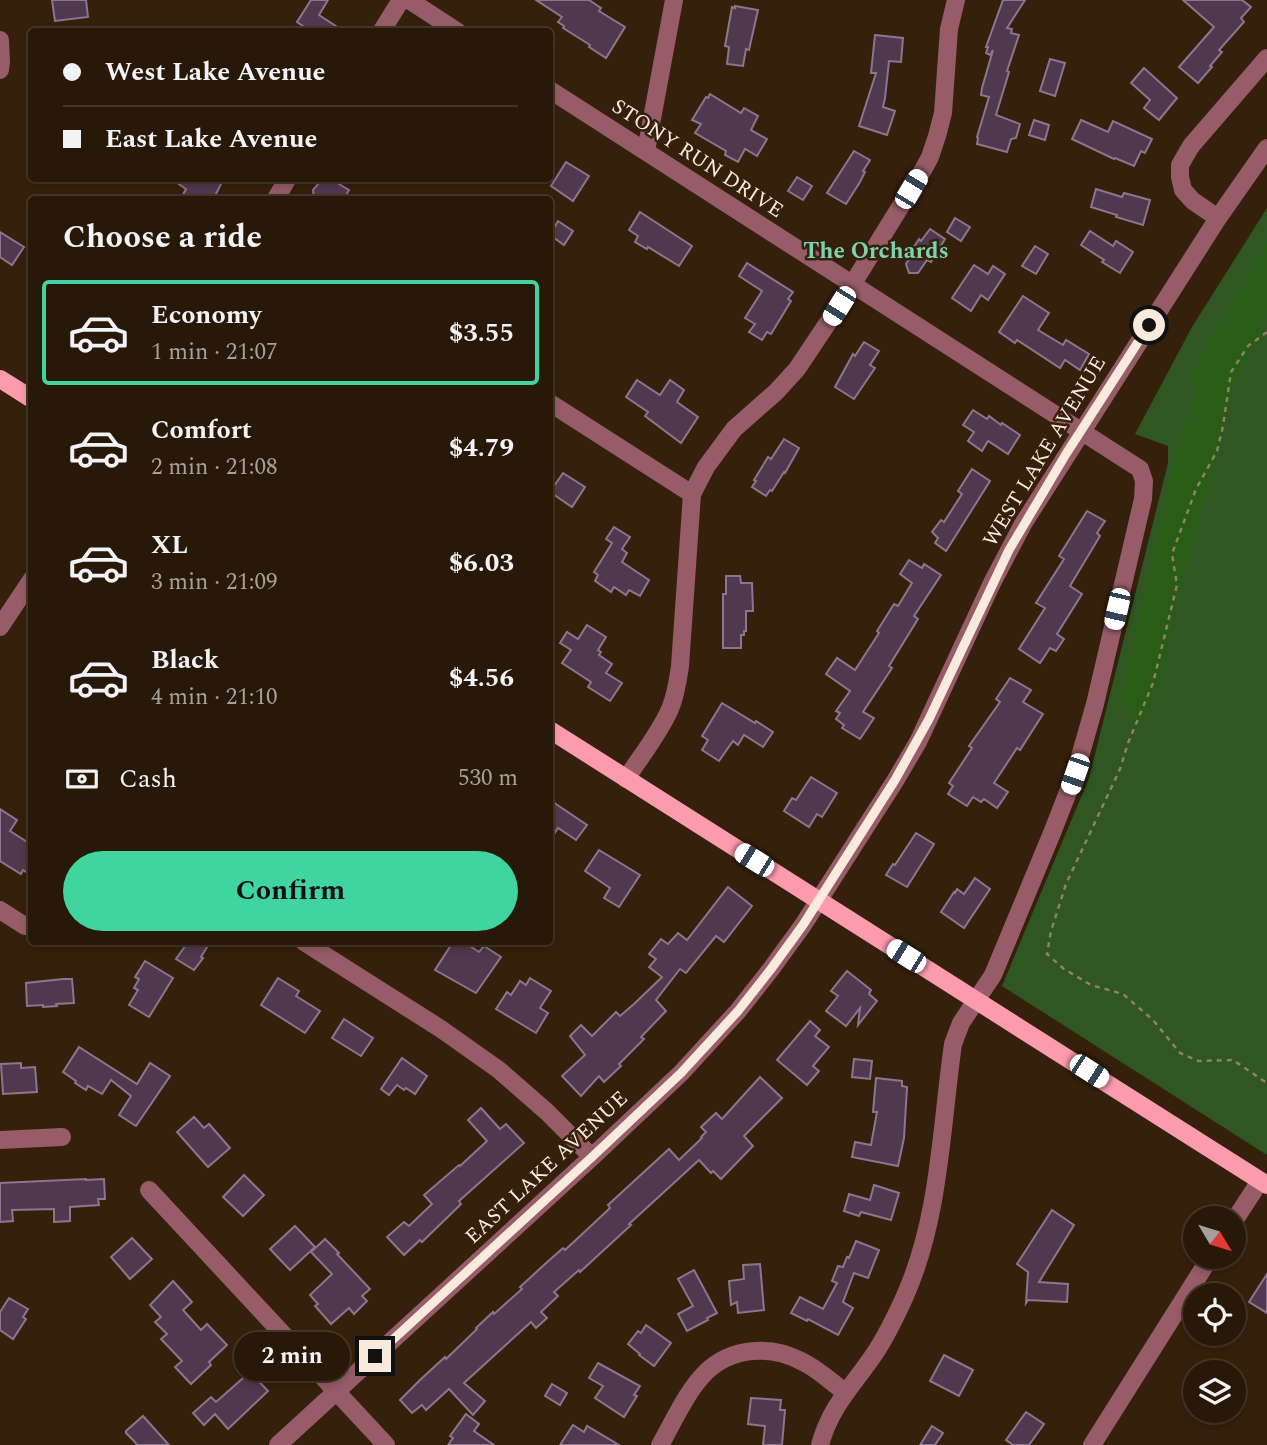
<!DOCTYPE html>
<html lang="en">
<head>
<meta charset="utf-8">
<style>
  body { margin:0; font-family:Spectral,serif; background:#342516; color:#f1f3f6; height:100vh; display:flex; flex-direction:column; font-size:26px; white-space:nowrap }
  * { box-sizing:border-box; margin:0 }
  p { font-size:23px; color:#a5a09c }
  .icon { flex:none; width:38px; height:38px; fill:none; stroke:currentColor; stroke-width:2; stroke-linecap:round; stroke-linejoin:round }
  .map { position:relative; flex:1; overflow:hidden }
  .drawer { position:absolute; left:28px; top:196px; width:525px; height:749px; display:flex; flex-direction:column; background:#281808; border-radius:7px; box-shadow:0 4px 10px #0003,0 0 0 2px #443729 }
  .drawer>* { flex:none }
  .top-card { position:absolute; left:28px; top:28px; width:525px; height:154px; border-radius:7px; box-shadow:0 4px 10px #0003,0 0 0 2px #443729; display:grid; align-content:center; height:154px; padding:0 35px; background:#281808 }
  .needle { width:46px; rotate:128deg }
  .controls { position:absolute; left:1183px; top:1206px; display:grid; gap:14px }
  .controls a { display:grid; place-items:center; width:63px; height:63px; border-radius:50%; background:#281808; box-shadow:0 4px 10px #0003,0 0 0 2px #443729; font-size:35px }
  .end { position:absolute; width:32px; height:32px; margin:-16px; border:9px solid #f8eadd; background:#111; box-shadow:0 0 0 4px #111 }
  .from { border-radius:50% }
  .bubble { position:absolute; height:49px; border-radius:24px; background:#281808; box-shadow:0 4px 10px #0003,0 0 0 2px #443729; font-size:23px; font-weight:700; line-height:49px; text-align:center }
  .car { position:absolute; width:21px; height:42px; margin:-21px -10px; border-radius:9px; box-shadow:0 0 5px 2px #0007; background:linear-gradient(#fff 24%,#345 0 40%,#fff 0 76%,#345 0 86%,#fff 0) }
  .top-card b { display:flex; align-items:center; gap:24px; height:66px; font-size:26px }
  .top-card b+b { border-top:2px solid #443729 }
  .top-card i { width:18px; height:18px; background:#f1f3f6 }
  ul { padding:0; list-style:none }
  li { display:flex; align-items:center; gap:21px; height:105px; margin:0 14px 10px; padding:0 21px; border:4px solid transparent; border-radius:7px }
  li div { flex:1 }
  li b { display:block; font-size:26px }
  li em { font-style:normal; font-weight:700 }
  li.selected { border-color:#40d4a1 }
  li>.icon { width:63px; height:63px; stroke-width:1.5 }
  h2 { padding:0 35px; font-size:32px; line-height:84px }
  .pay { display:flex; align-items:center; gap:18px; height:77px; padding:0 35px; font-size:26px }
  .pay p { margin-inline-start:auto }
  .primary-button { display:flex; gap:14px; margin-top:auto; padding:14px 35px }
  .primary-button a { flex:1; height:80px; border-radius:42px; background:#40d4a1; color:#111; font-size:28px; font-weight:700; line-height:80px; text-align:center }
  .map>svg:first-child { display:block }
  .green { fill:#305721 }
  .forest { fill:#295c14 }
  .building { fill:#4f394f; stroke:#8e758e; stroke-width:2 }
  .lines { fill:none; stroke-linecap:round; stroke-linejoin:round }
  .path { stroke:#907f6d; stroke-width:2.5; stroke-dasharray:5 5; stroke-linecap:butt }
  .minor { stroke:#975c68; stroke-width:18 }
  .major { stroke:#fc9aae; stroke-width:18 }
  .route { stroke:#f8eadd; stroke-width:9 }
  .labels { text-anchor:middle; stroke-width:5; stroke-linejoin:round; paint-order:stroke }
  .street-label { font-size:21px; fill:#f8eadd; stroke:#35200b }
  .neighbourhood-label { font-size:23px; font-weight:bold; fill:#7bd3af; stroke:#35200b }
</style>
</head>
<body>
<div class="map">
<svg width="1267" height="1445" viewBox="0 0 1267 1445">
  <rect width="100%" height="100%" fill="#35200b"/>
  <path class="green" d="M1267 208V1155L1002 986 1089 778 1168 463V446L1135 434 1192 327Z"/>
  <path class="forest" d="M1267 243V314L1259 328 1234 386 1212 472 1181 586 1158 685 1140 729 1121 702 1176 453 1198 391 1188 378Z"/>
  <g class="building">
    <path d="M52 0H86L88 17 55 21Z"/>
    <path d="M311 0H328L319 15 345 32H312L297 22Z"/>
    <path d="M536 0H589L601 8 599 11 625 27 606 58 589 47 590 45 563 28 564 26 558 22 562 17Z"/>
    <path d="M1003 0H1025L1007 28 1012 29 1011 33 1019 35 1007 71 1009 72 996 115 1020 124 1016 138 1011 139 1007 152 977 144 978 138 977 137 989 97 981 95 982 88 993 50 990 55 986 53 988 47H986Z"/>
    <path d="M1183 0H1242L1251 7 1241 18 1244 22 1219 50 1222 52 1210 66 1212 67 1198 83 1179 67 1214 27Z"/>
    <path d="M735 6 758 10 749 50 746 49 743 66 727 64 729 47 725 46 732 7 735 8Z"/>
    <path d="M875 35 903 38 901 62 889 61 885 98 883 107 895 111 887 135 859 126 876 73H871Z"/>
    <path d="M1050 59 1065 63 1055 96 1040 91Z"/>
    <path d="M1144 68 1177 98 1159 120 1144 108 1150 100 1131 83Z"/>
    <path d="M710 94 741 113 744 108 758 116 751 130 767 139 757 156 745 149 738 162 725 155 726 151 695 133 701 124 692 120 706 97 708 98Z"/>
    <path d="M1034 120 1049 125 1045 140 1029 135Z"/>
    <path d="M1081 120 1108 132 1113 121 1152 139 1145 153 1141 151 1134 166 1115 158 1114 159 1072 139Z"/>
    <path d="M854 151 870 160 863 171 865 172 860 182 846 204 827 193Z"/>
    <path d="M566 162 589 176 573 201 551 186Z"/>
    <path d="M797 177 812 186 803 200 788 191Z"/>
    <path d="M170 178H224L213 200H180L186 189Z"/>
    <path d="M323 178H343L339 184 349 190 343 200H314L313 190Z"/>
    <path d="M1096 189 1122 197 1124 193 1150 200 1143 225 1116 217 1117 215 1091 207Z"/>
    <path d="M640 212 692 246 679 266 648 247 647 249 635 242 638 236 629 230Z"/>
    <path d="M955 218 970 227 961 241 947 232Z"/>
    <path d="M558 221 573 231 564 245 550 235Z"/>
    <path d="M930 229 945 239 931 262 927 260 918 273H909L906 264 912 255 910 253 919 239 921 241Z"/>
    <path d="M1090 231 1113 246 1116 241 1133 252 1120 273 1102 262 1104 260 1081 245Z"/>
    <path d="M0 232 24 247 12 265 0 257Z"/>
    <path d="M1035 246 1048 254 1036 274 1022 266Z"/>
    <path d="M747 263 793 292 788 299 791 301 771 334 767 332 762 340 749 332 755 324 745 318 762 291 739 276Z"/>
    <path d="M974 265 988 274 993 266 1005 274 988 300 981 295 971 311 952 298Z"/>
    <path d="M1023 296 1049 313 1038 330 1063 345 1066 340 1089 354 1080 370 1065 360 1060 368 1017 340 1015 343 999 332Z"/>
    <path d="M864 342 879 351 870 365 875 368 854 399 835 387 853 354 855 356Z"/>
    <path d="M637 380 660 395 670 380 684 390 677 402 698 417 681 443 645 416 648 412 626 397Z"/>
    <path d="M973 410 987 419 989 416 1001 425 1002 423 1020 435 1008 454 988 441 982 451 968 441 974 432 963 425Z"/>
    <path d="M784 439 799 448 785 473 784 472 772 491 770 490 766 496 752 487 756 481 754 480 768 457 771 459Z"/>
    <path d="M972 469 990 481 946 551 935 543 938 538 932 532 941 520 944 522 962 494 958 491Z"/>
    <path d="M563 473 585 487 572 507 550 492Z"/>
    <path d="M1087 511 1105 521 1097 533 1100 536 1070 586 1082 594 1057 634 1064 639 1056 651 1050 648 1040 663 1019 649 1045 608 1036 603 1064 559 1059 556Z"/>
    <path d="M614 527 630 537 622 549 627 553 622 562 649 580 640 596 629 590 626 595 614 587 611 592 595 581 598 575 594 572 612 543 606 539Z"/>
    <path d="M909 560 922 568 924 564 941 575 914 616 918 619 889 666 892 668 863 712 874 718 860 739 842 728 844 725 836 719 840 713 836 711 850 691 826 674 837 658 855 670 879 633 877 631 894 604 898 606 912 583 900 574Z"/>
    <path d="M726 576H740L741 583H752L753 611H746V631H744V635H741V648H723V594H726Z"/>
    <path d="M587 625 606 637 598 650 601 652 599 655 612 664 606 673 622 683 610 701 588 687 591 682 562 663 571 650 560 643 567 632 578 639Z"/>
    <path d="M1010 678 1031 690 1023 702 1043 714 1020 750 1017 748 994 783 1008 792 997 808 984 799 981 802 973 797 967 806 948 794 953 786 949 783 972 748 969 746 1000 702 996 699Z"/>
    <path d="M722 703 755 723 756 721 773 732 763 747 744 735 738 745 733 741 719 761 702 750 708 740 702 736Z"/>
    <path d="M811 777 837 793 822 817 817 814 809 827 784 811 792 798 796 800Z"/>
    <path d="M550 800 587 825 576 840 558 828 550 840Z"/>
    <path d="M0 809 17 820 10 831 32 845V876L23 870 21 874 0 861Z"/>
    <path d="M916 833 934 844 907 887 886 875 893 864 895 865Z"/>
    <path d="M599 850 640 875 619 907 604 898 610 888 585 871Z"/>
    <path d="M975 878 990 889 964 928 941 912 954 892 955 893 957 889 964 894Z"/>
    <path d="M728 887 752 906 724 942 716 936 686 973 680 969 656 1000 666 1011 641 1037 644 1039 619 1064 621 1066 604 1082 599 1076 581 1096 562 1076 585 1055 570 1036 581 1025 592 1036 616 1012 620 1016 634 1004 662 977 649 967 656 959 649 954 661 939 668 944 678 933 687 940Z"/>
    <path d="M188 942H210L201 957 203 958 194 970 176 959Z"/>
    <path d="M453 942H464L479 952 484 946 501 957 476 993 435 970Z"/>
    <path d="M145 961 173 978 149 1017 129 1005 138 990 134 988 139 979 135 977Z"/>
    <path d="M847 971 871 990 869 994 877 1001 858 1025 860 1008 846 1026 826 1011 838 996 831 991Z"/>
    <path d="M278 978 299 991 296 996 320 1011 305 1033 261 1005Z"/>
    <path d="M530 978 551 991 540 1008 548 1013 536 1033 496 1009 507 992 511 995 520 981 526 985Z"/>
    <path d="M63 979H72L74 1003 56 1004 57 1006 43 1007V1005L27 1006 26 983Z"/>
    <path d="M344 1019 373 1038 361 1056 332 1038Z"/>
    <path d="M810 1021 820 1030 815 1036 829 1047 813 1066 819 1071 807 1085 777 1060Z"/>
    <path d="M79 1047 137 1084 150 1063 170 1076 136 1126 119 1115 131 1096 111 1080 102 1094 88 1086 86 1090 75 1083 76 1081 63 1072Z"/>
    <path d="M402 1058 427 1076 415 1094 406 1088 404 1090 397 1085 389 1095 381 1089Z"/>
    <path d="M854 1059 872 1061 870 1079 852 1077Z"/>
    <path d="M21 1063V1068L35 1067 37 1092 3 1094 1 1064Z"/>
    <path d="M760 1077 782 1098 744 1136 753 1146 721 1179 713 1171 711 1173 699 1160 629 1224 631 1225 580 1272 579 1270 554 1292 558 1296 541 1312 547 1318 536 1328 531 1322 464 1383 485 1401 473 1415 449 1389 426 1410 422 1405 412 1413 400 1400 420 1380 445 1357 446 1359 477 1329 476 1328 493 1312 494 1314 522 1289 520 1287 545 1264 563 1248 565 1250 593 1224 610 1208 608 1205 669 1149 679 1160 702 1138 701 1137 706 1132 701 1127 716 1113 722 1119Z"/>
    <path d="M876 1078 902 1081V1086L907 1087 904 1138 898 1166 852 1157 855 1142 871 1145 877 1112H873Z"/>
    <path d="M481 1108 500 1129 506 1124 524 1143 459 1201 461 1204 422 1242 420 1240 404 1255 387 1237 404 1222 409 1226 432 1204 424 1195 459 1165 460 1166 487 1141 468 1120Z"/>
    <path d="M194 1117 204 1128 209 1124 230 1148 208 1167 177 1132Z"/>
    <path d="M244 1175 264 1195 243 1216 223 1197Z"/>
    <path d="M86 1179V1180L104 1179 105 1199H98L99 1205 70 1207V1221L54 1222V1209L12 1210 13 1221 0 1222V1183Z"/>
    <path d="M874 1185 899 1193 891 1220 861 1212 859 1216 844 1211 849 1194 870 1200Z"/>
    <path d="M1052 1210 1074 1225 1039 1282 1068 1284 1067 1302 1028 1300 1026 1303 1028 1272 1017 1264Z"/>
    <path d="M295 1226 315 1247 290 1270 270 1249Z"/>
    <path d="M132 1238 152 1259 130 1279 111 1257Z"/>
    <path d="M325 1239 339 1253 337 1254 370 1289 362 1296 367 1301 354 1314 349 1308 331 1324 315 1306 318 1304 310 1295 332 1274 311 1252Z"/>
    <path d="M856 1241 879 1250 868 1278 854 1273 843 1302 853 1308 838 1335 808 1319 807 1321 791 1313 800 1297 823 1309 837 1283 832 1281 838 1266 843 1267 847 1257 849 1258Z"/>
    <path d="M760 1264 764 1310 738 1313 737 1302 731 1305 729 1281 744 1279 743 1265Z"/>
    <path d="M694 1270 717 1313 707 1318 708 1320 687 1331 678 1314 693 1306 678 1279Z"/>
    <path d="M1267 1274V1313L1249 1302Z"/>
    <path d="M173 1281 192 1302 183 1310 201 1330 207 1324 227 1345 209 1362 211 1365 191 1384 175 1367 182 1361 161 1339 167 1334 155 1322 161 1317 150 1305Z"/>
    <path d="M9 1298 28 1309 23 1317 26 1319 13 1339 0 1330V1312Z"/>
    <path d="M646 1325 671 1343 654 1366 639 1355 640 1354 628 1344 638 1331 641 1333Z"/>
    <path d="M944 1355 973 1370 959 1396 930 1381Z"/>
    <path d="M598 1363 640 1386 634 1395 637 1396 624 1417 595 1398 603 1386 589 1378Z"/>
    <path d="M250 1372 268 1391 228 1429 215 1414 204 1425 193 1413 211 1397 216 1402Z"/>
    <path d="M552 1384 567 1393 560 1405 545 1396Z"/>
    <path d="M751 1398 781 1400 780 1410H785L782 1445H763L765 1426 748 1424Z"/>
    <path d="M1026 1412 1044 1424 1029 1445H1013L1006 1440Z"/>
    <path d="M466 1414 479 1424 474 1431 494 1445H448L453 1438 450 1436Z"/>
    <path d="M143 1416 169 1445H137L134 1441 126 1433V1431Z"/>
    <path d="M573 1425 584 1432 587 1426 619 1445H560Z"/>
    <path d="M932 1426 943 1433 935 1445H920Z"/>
  </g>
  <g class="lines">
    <path class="path" d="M1267 332 1248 346 1231 372 1223 426 1217 451 1196 489 1172 554 1177 585 1153 683 1128 743 1120 769 1066 884 1051 931 1047 954 1064 969 1091 985 1123 994 1153 1020 1180 1053 1198 1061 1233 1060 1267 1083"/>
    <g class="minor">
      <path d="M409 0 458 32"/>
      <path d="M381 32 401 0"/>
      <path d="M0 40 1 62 0 70"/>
      <path d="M550 90 1140 469 1144 481 1143 499 1095 704 1075 774 1052 833 993 975 961 1023 953 1044C941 1128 940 1217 905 1296 896 1316 887 1335 875 1353 853 1386 831 1405 820 1445"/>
      <path d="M646 151 674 0"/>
      <path d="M275 200 288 178"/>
      <path d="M1218 218 1193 201 1183 190 1180 177V165L1191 146 1267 58"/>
      <path d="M550 403 692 494"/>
      <path d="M0 627 32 579"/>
      <path d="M626 779C641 756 659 734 670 709 676 695 678 680 680 666L692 494 706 467 734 429 776 392 797 369 839 306 923 170 930 157 937 136 943 113 949 29 956 0"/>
      <path d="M0 910 25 926"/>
      <path d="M304 942 441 1029 499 1070 547 1112 592 1157"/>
      <path d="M0 1140 62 1137"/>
      <path d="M149 1190 386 1445"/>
      <path d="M1234 1221 1260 1181"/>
      <path d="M278 1445 592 1157 681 1073 738 1011 771 969 803 925 895 781 918 742 992 583 1023 524 1218 218 1267 148"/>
      <path d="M660 1445C674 1421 686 1392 706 1372 732 1347 771 1345 801 1361 817 1368 831 1382 845 1392"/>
      <path d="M1092 1445 1211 1256"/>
    </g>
    <g class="major">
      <path d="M0 379 32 399"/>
      <path d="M550 730 1267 1185"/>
    </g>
  </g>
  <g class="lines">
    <path class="route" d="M375 1356 592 1157 681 1073 738 1011 771 969 803 925 895 780 929 719 1009 550 1066 454 1149 325"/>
  </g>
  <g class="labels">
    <g class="street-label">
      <text transform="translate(698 158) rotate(33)" y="7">STONY RUN DRIVE</text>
      <text transform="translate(1044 451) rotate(-59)" y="7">WEST LAKE AVENUE</text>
      <text transform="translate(546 1167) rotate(-43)" y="7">EAST LAKE AVENUE</text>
    </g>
    <g class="neighbourhood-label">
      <text x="876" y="258">The Orchards</text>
    </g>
  </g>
</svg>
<div class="controls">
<a><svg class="needle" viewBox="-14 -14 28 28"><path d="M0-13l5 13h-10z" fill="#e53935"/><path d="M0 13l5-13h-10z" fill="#a5a09c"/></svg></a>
<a><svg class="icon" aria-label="locate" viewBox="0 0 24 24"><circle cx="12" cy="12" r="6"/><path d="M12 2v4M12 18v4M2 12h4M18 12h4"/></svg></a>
<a><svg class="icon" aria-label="layers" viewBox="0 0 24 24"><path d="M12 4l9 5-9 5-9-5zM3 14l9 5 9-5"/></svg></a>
</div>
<i class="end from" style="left:1149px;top:325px"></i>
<i class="end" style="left:375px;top:1356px"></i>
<div class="bubble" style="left:234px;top:1332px;width:116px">2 min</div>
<i class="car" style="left:911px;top:189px;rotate:31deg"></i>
<i class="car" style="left:839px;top:306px;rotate:212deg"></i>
<i class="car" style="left:1117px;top:609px;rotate:193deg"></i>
<i class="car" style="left:1075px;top:774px;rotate:199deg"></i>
<i class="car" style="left:754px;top:860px;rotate:302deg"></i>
<i class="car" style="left:906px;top:956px;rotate:302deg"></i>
<i class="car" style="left:1089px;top:1071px;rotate:123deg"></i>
<div class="top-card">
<b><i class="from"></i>West Lake Avenue</b>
<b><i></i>East Lake Avenue</b>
</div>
<section class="drawer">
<h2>Choose a ride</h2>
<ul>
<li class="selected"><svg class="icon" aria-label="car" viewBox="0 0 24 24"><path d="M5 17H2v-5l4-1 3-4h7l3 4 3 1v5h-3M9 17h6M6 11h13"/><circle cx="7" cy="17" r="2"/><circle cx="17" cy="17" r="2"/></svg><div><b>Economy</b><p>1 min · 21:07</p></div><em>$3.55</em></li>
<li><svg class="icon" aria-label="car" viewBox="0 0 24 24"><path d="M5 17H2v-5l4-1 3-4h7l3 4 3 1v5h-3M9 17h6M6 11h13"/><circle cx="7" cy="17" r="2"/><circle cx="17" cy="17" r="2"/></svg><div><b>Comfort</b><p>2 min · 21:08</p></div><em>$4.79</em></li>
<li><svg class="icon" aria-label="car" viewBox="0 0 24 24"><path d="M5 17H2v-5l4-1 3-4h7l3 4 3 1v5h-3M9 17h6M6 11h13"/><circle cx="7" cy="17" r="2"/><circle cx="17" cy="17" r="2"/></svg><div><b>XL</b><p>3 min · 21:09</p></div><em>$6.03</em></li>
<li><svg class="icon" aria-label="car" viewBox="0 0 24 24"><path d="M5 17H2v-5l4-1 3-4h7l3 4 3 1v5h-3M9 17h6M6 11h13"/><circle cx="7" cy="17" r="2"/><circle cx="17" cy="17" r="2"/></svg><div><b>Black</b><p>4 min · 21:10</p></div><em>$4.56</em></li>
</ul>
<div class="pay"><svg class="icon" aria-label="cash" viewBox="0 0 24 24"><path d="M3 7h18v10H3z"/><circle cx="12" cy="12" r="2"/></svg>Cash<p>530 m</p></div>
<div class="primary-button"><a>Confirm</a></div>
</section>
</div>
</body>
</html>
